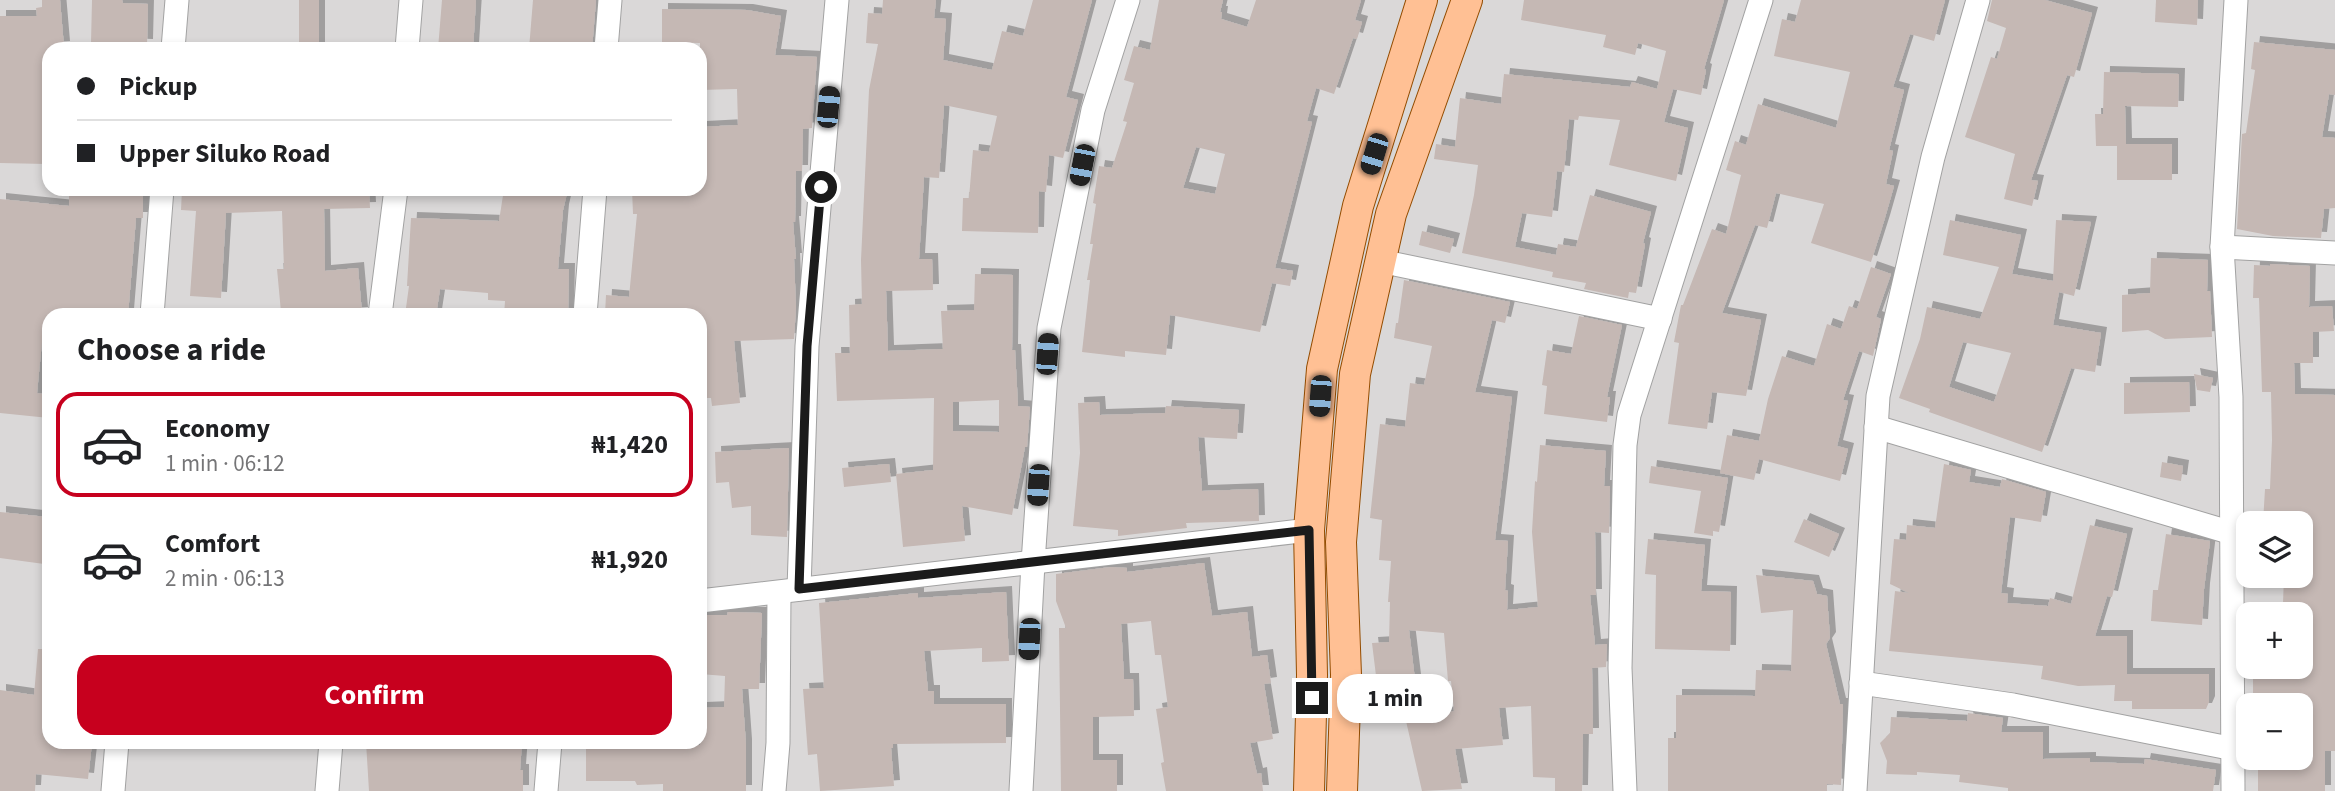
<!DOCTYPE html>
<html lang="en">
<head>
<meta charset="utf-8">
<style>
  body { margin:0; font-family:"Source Sans 3",sans-serif; background:#f2f2f2; color:#202124; height:100vh; display:flex; flex-direction:column; font-size:26px; white-space:nowrap }
  * { box-sizing:border-box; margin:0 }
  p { font-size:23px; color:#757577 }
  .icon { flex:none; width:38px; height:38px; fill:none; stroke:currentColor; stroke-width:2; stroke-linecap:round; stroke-linejoin:round }
  .map { position:relative; flex:1; overflow:hidden }
  .details { position:absolute; left:42px; top:308px; width:665px; height:441px; display:flex; flex-direction:column; background:#fff; border-radius:21px; box-shadow:0 4px 10px #0003 }
  .details>* { flex:none }
  .top-card { position:absolute; left:42px; top:42px; width:665px; height:154px; border-radius:21px; box-shadow:0 4px 10px #0003; display:grid; align-content:center; height:154px; padding:0 35px; background:#fff }
  .tools { position:absolute; left:2236px; top:511px; display:grid; gap:14px }
  .tools a { display:grid; place-items:center; width:77px; height:77px; border-radius:14px; background:#fff; box-shadow:0 4px 10px #0003; font-size:35px }
  .end { position:absolute; width:32px; height:32px; margin:-16px; border:9px solid #1b1b1b; background:#fff; box-shadow:0 0 0 4px #fff }
  .from { border-radius:50% }
  .bubble { position:absolute; height:49px; border-radius:21px; background:#fff; box-shadow:0 4px 10px #0003; font-size:23px; font-weight:700; line-height:49px; text-align:center }
  .car { position:absolute; width:21px; height:42px; margin:-21px -10px; border-radius:9px; box-shadow:0 0 5px 2px #0007; background:linear-gradient(#222 24%,#8ab4d8 0 40%,#222 0 76%,#8ab4d8 0 86%,#222 0) }
  .top-card b { display:flex; align-items:center; gap:24px; height:66px; font-size:26px }
  .top-card b+b { border-top:2px solid #e0e0e0 }
  .top-card i { width:18px; height:18px; background:#202124 }
  ul { padding:0; list-style:none }
  li { display:flex; align-items:center; gap:21px; height:105px; margin:0 14px 10px; padding:0 21px; border:4px solid transparent; border-radius:21px }
  li div { flex:1 }
  li b { display:block; font-size:26px }
  li em { font-style:normal; font-weight:700 }
  li.selected { border-color:#c7001e }
  li>.icon { width:63px; height:63px; stroke-width:1.5 }
  h2 { padding:0 35px; font-size:32px; line-height:84px }
  .primary-button { display:flex; gap:14px; margin-top:auto; padding:14px 35px }
  .primary-button a { flex:1; height:80px; border-radius:21px; background:#c7001e; color:#fff; font-size:28px; font-weight:700; line-height:80px; text-align:center }
  .map>svg:first-child { display:block }
  .residential { fill:#dad8d8; fill-rule:evenodd }
  .building { fill:#c5b8b4; fill-rule:evenodd; filter:url(#shadow) }
  .lines { fill:none; stroke-linecap:round; stroke-linejoin:round }
  .minor-casing { stroke:#a2a2a2; stroke-width:25 }
  .major-casing { stroke:#934c00; stroke-width:32 }
  .minor { stroke:#fff; stroke-width:23 }
  .major { stroke:#ffc094; stroke-width:30 }
  .route { stroke:#1b1b1b; stroke-width:9 }
</style>
</head>
<body>
<div class="map">
<svg width="2335" height="791" viewBox="0 0 2335 791">
  <defs>
    <filter id="shadow"><feDropShadow dx="6" dy="-6" stdDeviation="0" flood-color="#0004"/></filter>
  </defs>
  <rect width="100%" height="100%" fill="#eee7e0"/>
  <path class="residential" d="M0 0H2335V791H0ZM49 49H700V189H49ZM49 315H700V742H49ZM2249 523H2301V576H2249ZM2249 614H2301V667H2249ZM2249 705H2301V758H2249Z"/>
  <g class="building">
    <path d="M42 0H60L64 47 49 48V133H47L46 164 0 163V16H37L36 8 42 7Z"/>
    <path d="M92 0H122L123 3 148 4 147 45 91 43Z"/>
    <rect x="299" y="0" width="20" height="49"/>
    <path d="M442 0H476L473 49H438Z"/>
    <path d="M533 0H596L592 49H529Z"/>
    <path d="M883 0H936L934 18 946 19 943 60 992 70 1002 31 1023 36 1033 0H1092L1066 97 1078 100 1063 158 1049 155 1046 192 1039 191 1038 233 962 231 963 198H969L973 150 989 152 997 116 944 105 939 178 924 177 919 259H932L933 290 886 291 888 351 943 349 941 311 974 310 975 274 1013 275 1012 350H1015L1018 406 1030 407 1027 447H1025L1012 515 962 506 965 541 903 547 896 474 933 470 934 398 837 401 835 353H850L849 305 862 304 861 260 869 90 878 44 866 43 868 13 882 14ZM999 400V432L953 431V402Z"/>
    <path d="M1159 0H1223L1220 12H1222L1221 19 1247 27 1256 0H1361L1355 20 1362 22 1357 39 1353 38 1334 94 1316 88 1307 121 1312 122 1275 268 1293 271 1290 286 1272 283 1260 332 1170 315 1166 355 1125 351V357L1082 352 1090 280H1087L1093 244H1090L1096 204 1093 203 1099 166 1112 168 1127 122 1123 121 1134 83 1124 80 1134 46 1150 50ZM1196 147 1225 154 1215 194 1183 188Z"/>
    <path d="M1524 0H1724L1704 69 1706 70 1701 95 1673 89 1664 122 1688 128 1676 181 1609 165 1620 120 1579 116 1578 120 1569 119 1564 172 1557 171 1552 217 1522 213 1515 247 1556 255 1558 244 1576 247 1590 195 1651 212 1643 243 1645 244 1636 293 1629 292 1628 298 1584 289 1586 283 1552 277 1553 272 1462 253 1474 195 1478 165 1434 159 1436 144 1455 147 1460 98 1501 104 1504 74 1630 87 1632 82 1657 89 1666 51 1638 43 1635 55 1603 47 1606 35 1521 20Z"/>
    <path d="M1801 0H1945L1934 41 1910 34 1893 87 1904 90 1889 150 1893 151 1886 184 1894 186 1884 221 1871 262 1811 243 1824 204 1776 193 1767 228 1755 225 1722 313 1761 320 1746 396 1712 392 1707 429 1668 424 1679 343 1674 342 1681 305H1683L1712 229 1726 234 1741 175 1726 170 1735 141 1746 145 1758 104 1836 128 1850 72 1774 56 1782 19 1795 22Z"/>
    <path d="M1992 0H2045L2092 13 2074 77 2067 75 2031 180 2038 181 2032 206 2004 199 2015 154 1965 137 1991 57 1997 59 2006 28 1987 21Z"/>
    <path d="M2156 0H2198L2197 25 2155 22Z"/>
    <path d="M662 9 747 10 781 16 775 55 817 57 812 128 803 129 802 171H796L795 222H793L796 259H794L796 307 794 339 734 341 740 403 712 406 711 398H700V313L661 315 605 314 606 295 629 297 637 214H633L632 189H700V127L738 125 737 89 700 90V43L662 42Z"/>
    <path d="M2254 42 2335 50V95L2329 94 2322 137 2335 138V208L2324 209 2321 238 2273 236 2237 229 2242 134 2246 133 2255 70 2251 69Z"/>
    <path d="M2104 72 2179 74 2178 107 2125 106 2126 144H2172V180H2117V146H2096L2095 114H2103Z"/>
    <path d="M69 189H143V218H136L128 315H49V332L43 331 37 393 49 395V418L0 413V199L69 206Z"/>
    <path d="M182 189H369L370 208 324 209 325 271 358 268 362 313 331 315 330 308 281 312 277 269H284L282 211 226 213 221 298 190 296 196 211 181 210Z"/>
    <path d="M504 189H568L563 210 558 269H569L568 315H504L505 301 488 300V293L440 289 436 315H405L409 286H407L411 218 499 221Z"/>
    <path d="M1950 220 2021 235 2012 274 2053 281 2056 220 2091 222 2074 296 2059 292 2053 325 2101 333 2095 372 2071 368 2042 452 1929 412 1930 409 1899 398 1920 339 1927 307 1980 319 1999 267 1943 255ZM1963 342 2011 353 1994 402 1949 387Z"/>
    <path d="M1422 231 1454 239 1450 253 1419 245Z"/>
    <path d="M2151 258 2208 260 2207 291H2210L2212 337 2165 339 2148 330 2122 332V295L2150 293Z"/>
    <path d="M2270 264 2310 266 2309 307 2332 306 2334 331 2313 332V363H2294L2295 394 2335 395V751H2325V791H2258V758H2301V697L2253 696V667H2301V604L2283 603 2284 576H2301V523H2263L2265 489H2270L2272 440 2271 392H2262L2259 298H2253L2254 265 2270 266Z"/>
    <path d="M1871 267 1891 274 1876 317 1881 319 1873 356 1859 351 1843 400 1848 401 1837 446 1848 449 1840 481 1759 459 1754 480 1720 473 1727 435 1759 441 1768 399 1782 356 1814 366 1827 324 1841 329 1849 306 1857 309Z"/>
    <path d="M1404 280 1510 302 1505 323 1492 320 1475 392 1512 397 1495 540 1508 541 1505 590 1508 591 1507 610 1538 607 1532 532 1535 481 1537 482 1540 445 1606 451 1604 486H1610L1609 533 1595 532 1596 595H1590L1595 645 1607 644 1606 667 1592 668 1593 734H1583L1582 791H1555V778L1533 777 1531 706 1499 708 1503 745 1455 749 1462 789 1422 791 1406 721 1454 711 1451 681H1448L1444 633 1409 630 1415 680 1377 684 1372 643 1389 642 1390 602H1388L1391 561 1379 560 1382 520 1370 518 1380 424 1405 427 1410 383 1424 385 1432 346 1394 338 1396 323H1398Z"/>
    <path d="M1579 316 1622 325 1607 397H1610L1607 422 1544 414 1547 386 1542 385 1547 350 1571 354Z"/>
    <path d="M2194 374 2213 378 2210 392 2197 390Z"/>
    <path d="M2189 382 2190 412 2124 414V383Z"/>
    <path d="M1099 402 1100 415 1165 413 1166 406 1239 410 1237 439 1198 437 1202 491 1258 489 1259 521 1186 523 1187 528 1118 536V530L1073 526 1080 453 1078 403Z"/>
    <path d="M789 448 787 537 751 535V506L732 508 729 482 716 483 715 452Z"/>
    <path d="M2162 462 2183 466 2181 481 2160 477Z"/>
    <path d="M889 464 891 482 844 487 842 468Z"/>
    <path d="M1944 464 1971 470 1969 482 2000 487 2002 479 2046 492 2041 522 2010 517 2001 593 2008 594 2007 603 2048 606 2050 598 2071 604 2090 525 2127 534 2112 597 2107 596 2095 636H2127V674H2209V702L2206 709H2132V701H2114L2115 685 2078 686 2041 679 2043 666 1889 651 1895 591 1909 593 1890 584 1894 539 1906 540 1907 525 1935 528Z"/>
    <path d="M1651 466 1728 478 1719 532 1713 531V536L1694 533 1701 491 1649 483Z"/>
    <path d="M0 512 47 517 44 564 0 558Z"/>
    <path d="M1804 519 1839 534 1829 557 1794 542Z"/>
    <path d="M2166 534 2210 541 2204 589 2202 625 2151 621 2153 590H2158Z"/>
    <path d="M1648 539 1705 545 1701 591 1731 592 1730 651 1655 649 1656 575 1645 574Z"/>
    <path d="M1204 563 1212 616 1247 612 1252 657 1267 655 1271 683 1264 684 1273 739 1250 743 1257 774 1261 773 1263 791H1166L1161 763 1164 762 1156 709 1168 707 1161 655H1155L1151 621 1121 624 1124 679H1133L1134 716 1093 717V760H1117V791H1061L1059 628H1066L1056 601V574L1111 567 1127 568V572Z"/>
    <path d="M1756 575 1813 581 1817 594 1827 596 1830 638 1826 644 1840 704H1843L1841 785 1827 784V791H1668V738H1676V695L1755 696 1756 670 1791 671 1793 610 1761 613Z"/>
    <path d="M1006 592 1009 661 982 662V648L924 651 928 691H934V704H1006V743L893 744V748H891L894 786 820 791 817 754 808 755 803 689 824 688 819 603 918 593V598Z"/>
    <path d="M728 612 762 613 759 689H742L746 745V791H663V784L637 785 635 781H586V742H669V745H700V708L724 707 725 676 700 674V615H727Z"/>
    <path d="M38 649H49V742L92 743 88 779 36 774 35 791H0V690L34 695Z"/>
    <path d="M1968 713 2003 718 2001 732H2043V759L2090 758V762L2144 764 2145 759 2216 770 2213 791H2008V788L1959 782 1960 775 1917 772V775L1886 774 1887 761 1880 743 1890 733 1891 717 1967 721Z"/>
    <path d="M366 742H522L520 770H523V791H369Z"/>
  </g>
  <g class="lines">
    <g class="minor-casing">
      <g id="minor">
        <path d="M173 49 177 0"/>
        <path d="M407 49 411 0"/>
        <path d="M606 49 610 0"/>
        <path d="M2222 247 2335 253"/>
        <path d="M1380 261 1660 319"/>
        <path d="M152 315 162 189"/>
        <path d="M380 315 396 189"/>
        <path d="M585 315 595 189"/>
        <path d="M1876 427 2232 533"/>
        <path d="M799 589 807 346 837 0"/>
        <path d="M700 601 1309 530"/>
        <path d="M1861 683 2013 705 2234 749"/>
        <path d="M113 791 117 742"/>
        <path d="M327 791 331 742"/>
        <path d="M546 791 550 742"/>
        <path d="M774 791 778 743 779 593"/>
        <path d="M1021 791 1033 563 1049 328 1093 110 1128 0"/>
        <path d="M1625 791 1620 668 1625 445 1629 415 1761 0"/>
        <path d="M1855 791 1878 396 1933 157 1978 0"/>
        <path d="M2233 791 2231 397 2222 247 2236 0"/>
      </g>
    </g>
    <g class="major-casing">
      <g id="major">
        <path d="M1309 791 1312 675 1309 530 1322 369 1358 206 1422 0"/>
        <path d="M1342 791 1346 675 1341 542 1355 374 1391 214 1467 0"/>
      </g>
    </g>
    <use href="#minor" class="minor"/>
    <use href="#major" class="major"/>
  </g>
  <g class="lines">
    <path class="route" d="M821 187 807 346 799 589 1309 530 1312 698"/>
  </g>
</svg>
<div class="tools">
<a><svg class="icon" aria-label="layers" viewBox="0 0 24 24"><path d="M12 4l9 5-9 5-9-5zM3 14l9 5 9-5"/></svg></a>
<a>+</a>
<a>−</a>
</div>
<i class="end from" style="left:821px;top:187px"></i>
<i class="end" style="left:1312px;top:698px"></i>
<div class="bubble" style="left:1337px;top:674px;width:116px">1 min</div>
<i class="car" style="left:828px;top:107px;rotate:5deg"></i>
<i class="car" style="left:1374px;top:154px;rotate:197deg"></i>
<i class="car" style="left:1082px;top:165px;rotate:191deg"></i>
<i class="car" style="left:1047px;top:354px;rotate:4deg"></i>
<i class="car" style="left:1320px;top:396px;rotate:184deg"></i>
<i class="car" style="left:1038px;top:485px;rotate:184deg"></i>
<i class="car" style="left:1029px;top:639px;rotate:183deg"></i>
<div class="top-card">
<b><i class="from"></i>Pickup</b>
<b><i></i>Upper Siluko Road</b>
</div>
<section class="details">
<h2>Choose a ride</h2>
<ul>
<li class="selected"><svg class="icon" aria-label="car" viewBox="0 0 24 24"><path d="M5 17H2v-5l4-1 3-4h7l3 4 3 1v5h-3M9 17h6M6 11h13"/><circle cx="7" cy="17" r="2"/><circle cx="17" cy="17" r="2"/></svg><div><b>Economy</b><p>1 min · 06:12</p></div><em>₦1,420</em></li>
<li><svg class="icon" aria-label="car" viewBox="0 0 24 24"><path d="M5 17H2v-5l4-1 3-4h7l3 4 3 1v5h-3M9 17h6M6 11h13"/><circle cx="7" cy="17" r="2"/><circle cx="17" cy="17" r="2"/></svg><div><b>Comfort</b><p>2 min · 06:13</p></div><em>₦1,920</em></li>
</ul>
<div class="primary-button"><a>Confirm</a></div>
</section>
</div>
</body>
</html>
